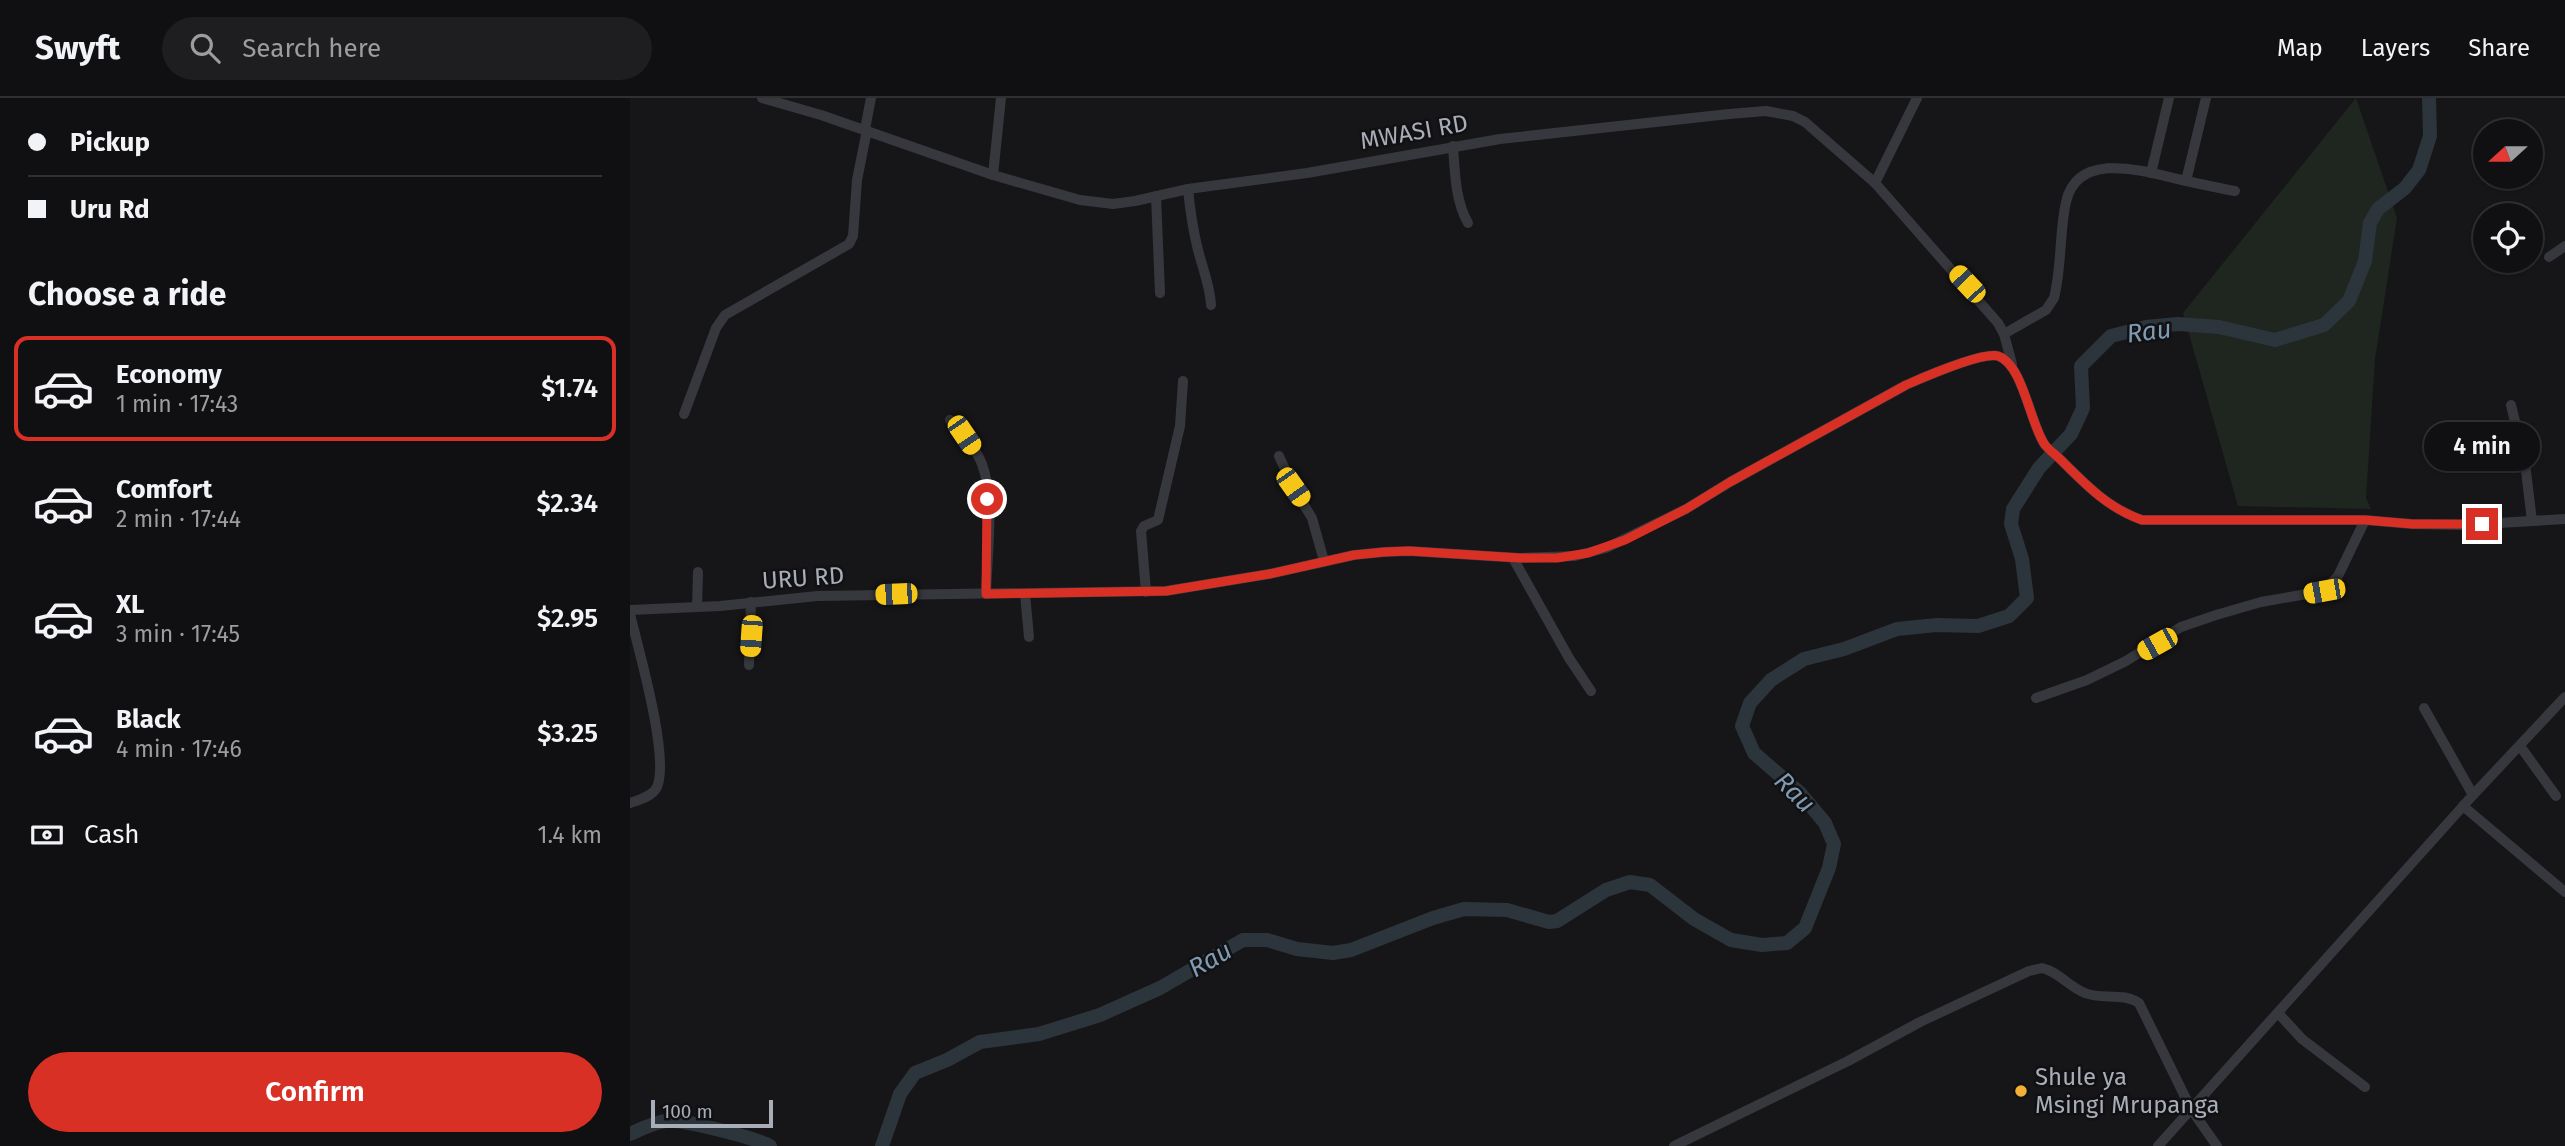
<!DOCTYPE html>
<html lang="en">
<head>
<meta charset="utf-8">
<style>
  body { margin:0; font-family:"Fira Sans",sans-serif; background:#1e1e20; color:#f1f3f6; height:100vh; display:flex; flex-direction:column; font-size:26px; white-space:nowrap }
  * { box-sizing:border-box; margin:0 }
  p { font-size:23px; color:#9c9d9f }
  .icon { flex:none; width:38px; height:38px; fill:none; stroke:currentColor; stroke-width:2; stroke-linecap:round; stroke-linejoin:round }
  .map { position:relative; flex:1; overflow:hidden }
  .panel { display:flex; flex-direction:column; background:#101012; width:630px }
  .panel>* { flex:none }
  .hud { display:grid; align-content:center; height:154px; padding:0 28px; background:#101012 }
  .needle { width:46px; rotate:249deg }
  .buttons { position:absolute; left:1843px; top:21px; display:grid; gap:14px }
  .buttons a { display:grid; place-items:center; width:70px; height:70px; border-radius:50%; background:#101012; box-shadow:0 2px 5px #0004,0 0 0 2px #303032; font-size:35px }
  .scale { position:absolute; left:21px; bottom:18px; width:122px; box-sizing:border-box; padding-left:7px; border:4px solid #a8adb8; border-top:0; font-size:19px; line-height:24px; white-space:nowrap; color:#a8adb8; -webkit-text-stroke:5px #111113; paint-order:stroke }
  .end { position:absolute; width:32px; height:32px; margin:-16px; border:9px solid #d93025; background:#fff; box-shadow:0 0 0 4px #fff }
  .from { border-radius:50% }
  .bubble { position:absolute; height:49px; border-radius:24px; background:#101012; box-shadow:0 2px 5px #0004,0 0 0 2px #303032; font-size:23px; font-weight:600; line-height:49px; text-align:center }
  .car { position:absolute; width:21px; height:42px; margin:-21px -10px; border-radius:9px; box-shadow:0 0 5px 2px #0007; background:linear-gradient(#f5c518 24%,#345 0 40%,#f5c518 0 76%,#345 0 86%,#f5c518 0) }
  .hud b { display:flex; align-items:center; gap:24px; height:66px; font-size:26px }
  .hud b+b { border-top:2px solid #303032 }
  .hud i { width:18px; height:18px; background:#f1f3f6 }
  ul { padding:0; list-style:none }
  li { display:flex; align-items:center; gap:21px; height:105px; margin:0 14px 10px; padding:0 14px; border:4px solid transparent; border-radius:14px }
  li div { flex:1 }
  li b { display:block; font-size:26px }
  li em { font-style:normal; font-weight:600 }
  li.on { border-color:#d93025 }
  li>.icon { width:63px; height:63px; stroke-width:1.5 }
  h2 { padding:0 28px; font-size:32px; line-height:84px }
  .pay { display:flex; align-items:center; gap:18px; height:77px; padding:0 28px; font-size:26px }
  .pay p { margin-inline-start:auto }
  .action { display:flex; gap:14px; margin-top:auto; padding:14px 28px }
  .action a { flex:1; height:80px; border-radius:42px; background:#d93025; color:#fff; font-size:28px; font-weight:600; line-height:80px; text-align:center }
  header { display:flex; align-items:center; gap:42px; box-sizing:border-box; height:98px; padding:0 35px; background:#101012; border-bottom:2px solid #303032 }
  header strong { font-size:33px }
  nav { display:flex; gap:38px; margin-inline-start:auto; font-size:24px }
  .search { width:490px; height:63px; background:#1e1e20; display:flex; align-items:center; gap:18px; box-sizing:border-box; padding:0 24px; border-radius:38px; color:#9c9d9f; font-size:26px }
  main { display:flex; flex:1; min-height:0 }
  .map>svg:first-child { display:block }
  .green { fill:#1e261f }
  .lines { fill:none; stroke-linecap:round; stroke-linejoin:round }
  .river { stroke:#2c353c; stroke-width:14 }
  .minor { stroke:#37383d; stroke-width:10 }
  .route { stroke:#d93025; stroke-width:9 }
  .poi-dot { fill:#f2b134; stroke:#111113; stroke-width:2.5 }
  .labels { text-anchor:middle; stroke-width:5; stroke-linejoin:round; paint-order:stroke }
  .street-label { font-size:24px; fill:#a8adb8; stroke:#111113 }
  .poi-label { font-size:24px; fill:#a8adb8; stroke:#111113; text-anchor:start }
  .water-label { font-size:26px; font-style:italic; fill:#7f9bb3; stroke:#111113 }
</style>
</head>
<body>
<header>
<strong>Swyft</strong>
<div class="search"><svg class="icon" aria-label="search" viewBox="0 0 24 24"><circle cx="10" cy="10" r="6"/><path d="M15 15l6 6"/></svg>Search here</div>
<nav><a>Map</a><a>Layers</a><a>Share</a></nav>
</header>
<main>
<section class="panel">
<div class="hud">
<b><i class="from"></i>Pickup</b>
<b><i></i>Uru Rd</b>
</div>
<h2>Choose a ride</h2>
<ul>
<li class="on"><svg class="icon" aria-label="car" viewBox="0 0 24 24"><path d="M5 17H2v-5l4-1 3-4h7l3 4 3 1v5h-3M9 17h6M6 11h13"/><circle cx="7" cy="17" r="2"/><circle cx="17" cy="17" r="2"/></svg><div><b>Economy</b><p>1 min · 17:43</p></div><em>$1.74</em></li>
<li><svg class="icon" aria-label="car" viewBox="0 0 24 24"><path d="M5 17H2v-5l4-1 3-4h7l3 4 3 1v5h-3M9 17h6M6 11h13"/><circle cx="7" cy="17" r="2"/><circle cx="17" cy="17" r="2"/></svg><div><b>Comfort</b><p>2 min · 17:44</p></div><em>$2.34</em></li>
<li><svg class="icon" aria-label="car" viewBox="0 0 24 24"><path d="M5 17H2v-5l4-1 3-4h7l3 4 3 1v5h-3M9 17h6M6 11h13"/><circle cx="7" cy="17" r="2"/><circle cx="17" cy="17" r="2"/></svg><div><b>XL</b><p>3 min · 17:45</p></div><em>$2.95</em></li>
<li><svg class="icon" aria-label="car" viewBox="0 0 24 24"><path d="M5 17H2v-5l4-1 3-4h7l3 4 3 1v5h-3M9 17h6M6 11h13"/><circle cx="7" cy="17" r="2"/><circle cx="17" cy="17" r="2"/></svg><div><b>Black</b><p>4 min · 17:46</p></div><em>$3.25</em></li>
</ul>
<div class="pay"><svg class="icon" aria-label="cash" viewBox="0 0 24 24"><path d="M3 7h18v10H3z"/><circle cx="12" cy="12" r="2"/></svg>Cash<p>1.4 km</p></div>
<div class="action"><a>Confirm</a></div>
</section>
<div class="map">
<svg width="1935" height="1048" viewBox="0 0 1935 1048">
  <rect width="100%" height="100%" fill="#161618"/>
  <path class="green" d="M1726 0 1767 120 1745 261 1736 400 1741 411 1608 408 1553 215Z"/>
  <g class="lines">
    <g class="river">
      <path d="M0 1036C11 1031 25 1024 37 1023 52 1021 126 1040 140 1048"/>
      <path d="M252 1048 270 996 285 975 317 962 350 944 409 936 470 917 530 890 613 842H637L667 851 703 855 721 852 803 820 834 811 877 812 919 824 927 823 976 792 1000 784 1020 787 1064 821 1101 842 1132 847 1157 845 1175 830 1199 770 1204 746 1195 725 1170 695 1124 655 1112 628 1120 605 1141 582 1174 561 1214 551 1267 531 1307 527 1348 528 1379 518 1397 500 1392 461 1381 426 1383 411 1409 370 1441 336 1453 310 1451 268 1481 238 1516 229 1548 226 1589 229 1645 242 1694 227 1719 203 1735 163 1740 125 1748 111 1775 90 1789 72 1800 38 1799 0"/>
    </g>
    <g class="minor">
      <path d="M132 0 191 17 363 77 450 102 483 106 505 103 558 91 677 75 870 41 1099 16 1136 13 1163 18 1175 24 1245 85 1368 225 1374 236 1382 266"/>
      <path d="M235 31 241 0"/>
      <path d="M823 48C825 74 825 102 838 125"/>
      <path d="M1521 75 1539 0"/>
      <path d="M363 77 371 0"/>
      <path d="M1556 83 1576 0"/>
      <path d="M1245 85 1287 0"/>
      <path d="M558 91C560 112 563 132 568 152 573 172 580 187 581 207"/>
      <path d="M526 98 530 195"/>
      <path d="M1919 159 1935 148"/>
      <path d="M1374 236 1416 212 1424 200C1432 169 1429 136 1436 104 1448 51 1516 74 1552 82 1570 86 1588 90 1605 93"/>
      <path d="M1881 307 1895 365 1902 423"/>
      <path d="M54 316 86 230 95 217 219 146 223 138 227 82 237 32"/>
      <path d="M320 322C333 335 345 349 352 366 365 401 357 458 356 496"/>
      <path d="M649 358 663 389 682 420 694 463"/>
      <path d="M883 460 939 560 961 593"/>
      <path d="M516 494 511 433 514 428 528 422 550 328 553 283"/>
      <path d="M395 496 399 539"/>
      <path d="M67 509 68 474"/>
      <path d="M0 512 90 508 187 498 536 493 639 476 724 457 754 454 779 453 890 460 945 458 976 450 1056 411 1100 384 1276 287C1292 280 1352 254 1368 258 1393 266 1400 326 1415 347 1419 352 1426 357 1431 362 1456 387 1478 410 1512 422H1735L1782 426 1835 427 1935 421"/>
      <path d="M0 516C8 550 40 659 27 689 23 698 9 702 0 705"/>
      <path d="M119 567 121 504"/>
      <path d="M1406 600 1457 582 1496 563 1551 529 1586 517 1631 504 1694 493 1708 478 1735 422"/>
      <path d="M1794 610 1843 697"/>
      <path d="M1890 648 1926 698"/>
      <path d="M1833 708 1935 794"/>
      <path d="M1649 916 1672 941 1735 989"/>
      <path d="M1044 1048 1218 963 1290 924 1399 873 1412 870C1429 874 1439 889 1455 895 1472 902 1493 894 1509 905L1561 1011 1587 1048"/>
      <path d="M1528 1048 1843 697 1935 599"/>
    </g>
  </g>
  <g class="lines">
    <path class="route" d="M357 401 356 496 536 493 639 476 724 457 754 454 779 453 890 460H927L958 455 995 442 1056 411 1100 384 1276 287C1292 280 1352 254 1368 258 1393 266 1400 326 1415 347 1419 352 1426 357 1431 362 1456 387 1478 410 1512 422H1735L1782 426H1852"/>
  </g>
  <circle class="poi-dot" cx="1391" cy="993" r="7"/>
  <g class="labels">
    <g class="street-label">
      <text transform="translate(784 34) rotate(-10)" y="8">MWASI RD</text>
      <text transform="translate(173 480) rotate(-4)" y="8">URU RD</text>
    </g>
    <g class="poi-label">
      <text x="1405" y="987">Shule ya<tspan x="1405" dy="28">Msingi Mrupanga</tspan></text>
    </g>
    <g class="water-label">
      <text transform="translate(1519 233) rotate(-7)" y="9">Rau</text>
      <text transform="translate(1165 694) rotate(45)" y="9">Rau</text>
      <text transform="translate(580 861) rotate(-30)" y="9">Rau</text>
    </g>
  </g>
</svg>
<div class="buttons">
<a><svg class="needle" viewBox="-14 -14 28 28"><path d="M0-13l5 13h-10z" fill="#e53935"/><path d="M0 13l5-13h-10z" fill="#9c9d9f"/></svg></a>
<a><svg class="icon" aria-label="locate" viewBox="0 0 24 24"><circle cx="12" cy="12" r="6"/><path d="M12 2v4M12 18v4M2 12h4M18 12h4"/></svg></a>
</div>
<div class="scale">100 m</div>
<i class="end from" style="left:357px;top:401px"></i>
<i class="end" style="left:1852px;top:426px"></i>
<div class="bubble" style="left:1794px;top:324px;width:116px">4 min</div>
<i class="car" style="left:1337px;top:186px;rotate:317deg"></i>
<i class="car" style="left:334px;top:337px;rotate:146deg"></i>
<i class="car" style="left:663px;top:389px;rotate:145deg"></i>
<i class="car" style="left:1694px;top:493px;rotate:260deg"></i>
<i class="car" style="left:266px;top:496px;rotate:268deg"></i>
<i class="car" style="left:121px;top:538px;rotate:184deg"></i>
<i class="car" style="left:1527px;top:546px;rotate:241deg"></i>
</div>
</main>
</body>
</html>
